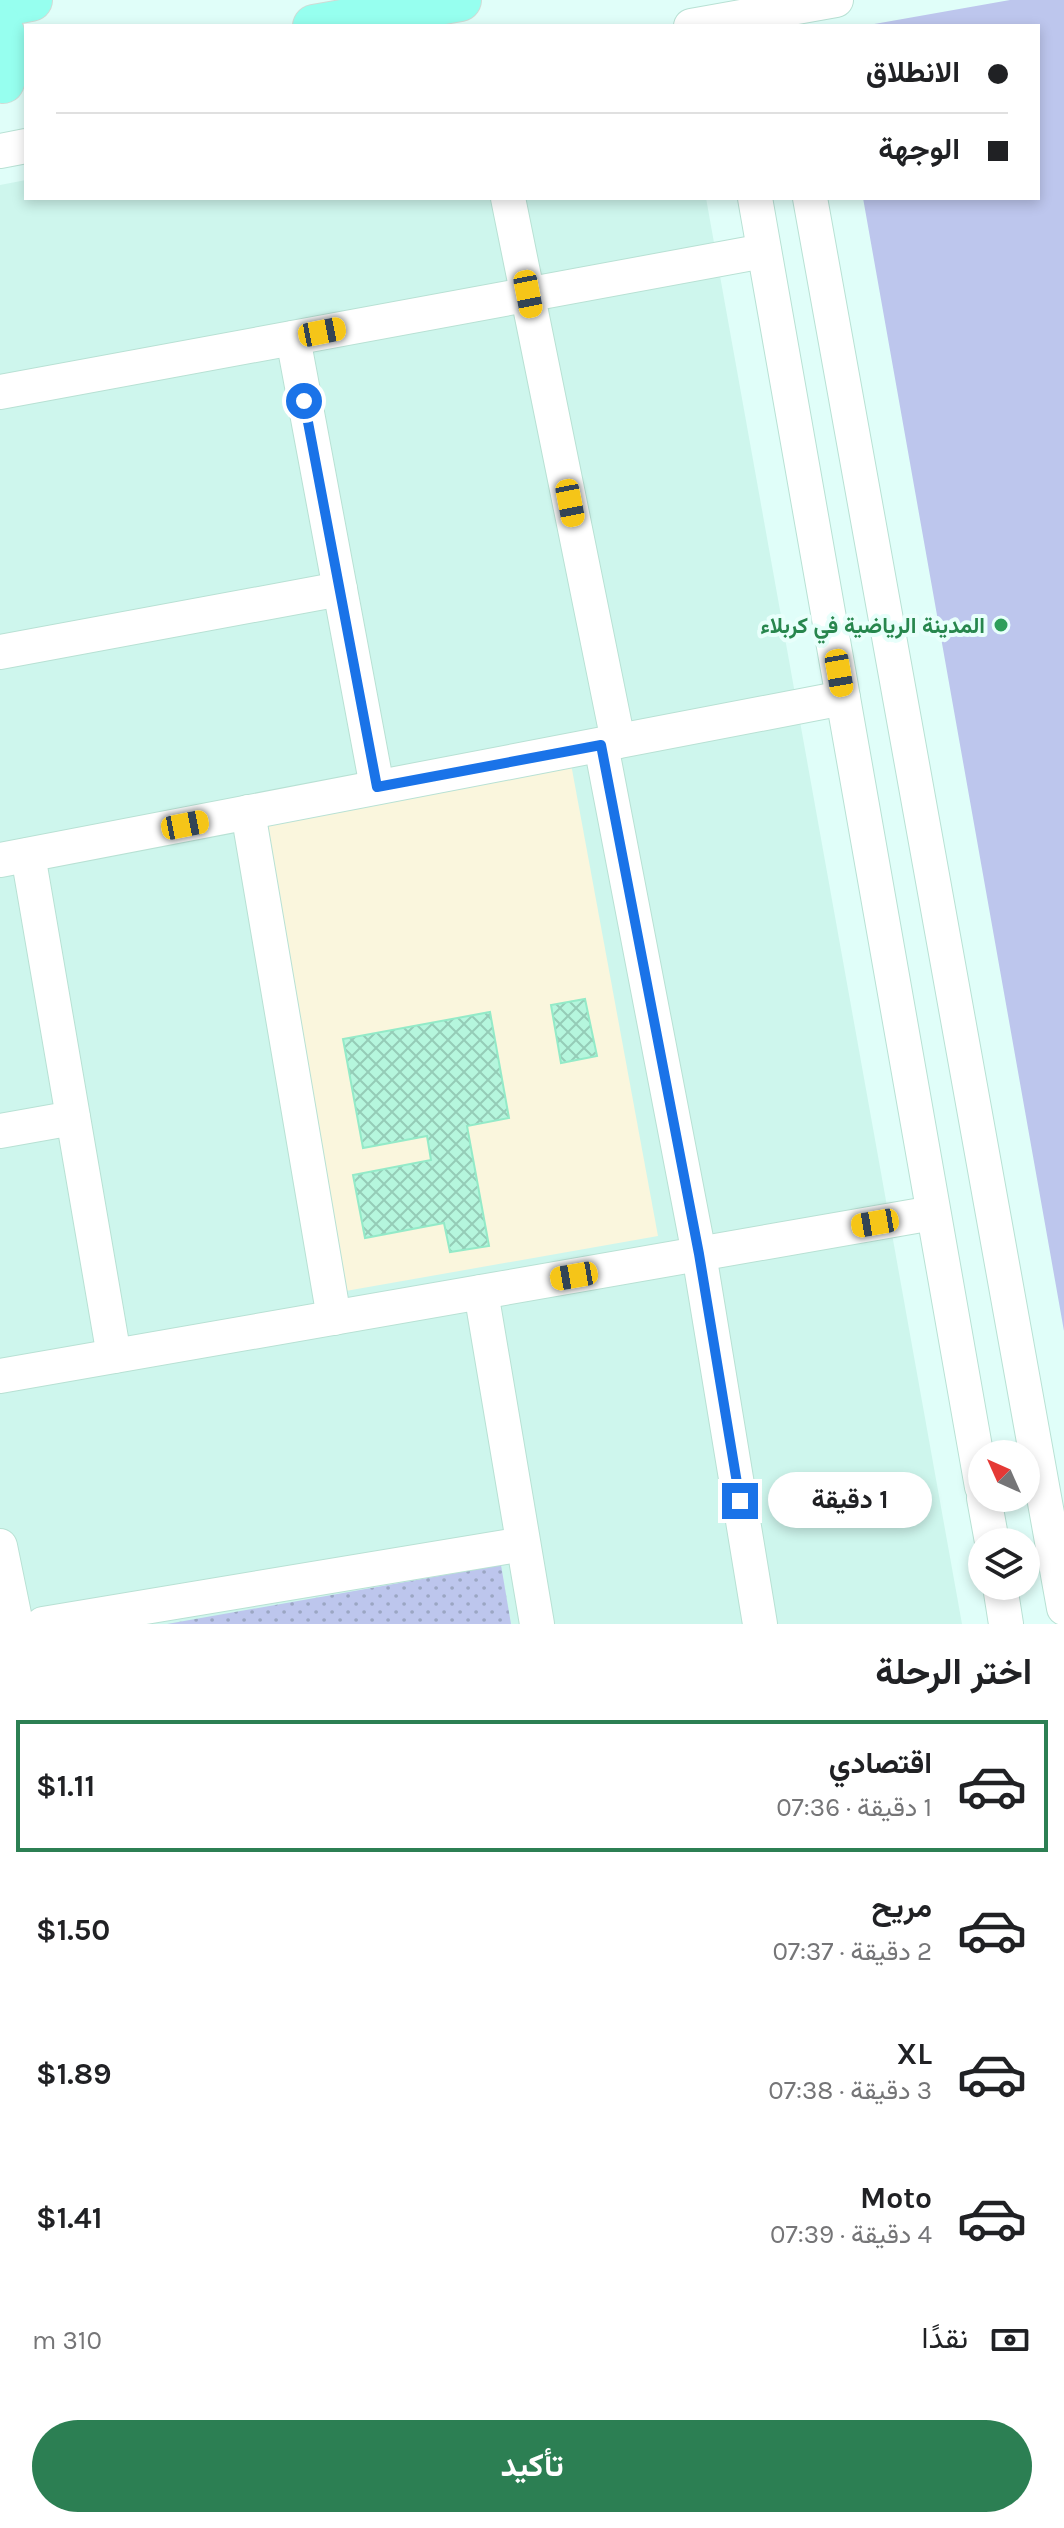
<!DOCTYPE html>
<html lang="ar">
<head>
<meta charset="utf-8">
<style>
  body { margin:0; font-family:Karla,Vazirmatn,sans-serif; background:#f6f6f6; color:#202124; direction:rtl; height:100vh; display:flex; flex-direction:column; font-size:30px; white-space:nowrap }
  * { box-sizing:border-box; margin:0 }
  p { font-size:26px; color:#757577 }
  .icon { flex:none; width:44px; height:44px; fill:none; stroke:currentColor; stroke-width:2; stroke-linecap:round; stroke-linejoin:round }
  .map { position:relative; height:1624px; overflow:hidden; direction:ltr }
  .panel { display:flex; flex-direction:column; background:#fff; flex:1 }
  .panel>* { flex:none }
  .banner { position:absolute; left:24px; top:24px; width:1016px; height:176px; border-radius:0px; box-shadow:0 4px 12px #0003; direction:rtl; display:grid; align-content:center; height:176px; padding:0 32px; background:#fff }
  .needle { width:52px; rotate:315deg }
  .buttons { position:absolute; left:968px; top:1440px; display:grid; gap:16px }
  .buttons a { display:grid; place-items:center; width:72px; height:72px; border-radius:50%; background:#fff; box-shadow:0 4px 12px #0003; font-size:40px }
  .end { position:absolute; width:36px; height:36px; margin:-18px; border:10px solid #1a73e8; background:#fff; box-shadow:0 0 0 4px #fff }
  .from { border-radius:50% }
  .bubble { position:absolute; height:56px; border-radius:28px; background:#fff; box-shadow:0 4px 12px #0003; font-size:26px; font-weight:700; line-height:56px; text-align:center; direction:rtl }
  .car { position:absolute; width:24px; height:48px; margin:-24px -12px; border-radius:10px; box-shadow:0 0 6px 2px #0007; background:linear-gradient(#f5c518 24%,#345 0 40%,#f5c518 0 76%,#345 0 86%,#f5c518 0) }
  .banner b { display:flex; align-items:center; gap:28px; height:76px; font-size:30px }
  .banner b+b { border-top:2px solid #e0e0e0 }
  .banner i { width:20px; height:20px; background:#202124 }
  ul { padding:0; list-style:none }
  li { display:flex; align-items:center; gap:24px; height:132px; margin:0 16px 12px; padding:0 16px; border:4px solid transparent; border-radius:0px }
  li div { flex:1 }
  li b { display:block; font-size:30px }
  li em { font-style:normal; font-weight:700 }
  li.selected { border-color:#2c7f53 }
  li>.icon { width:72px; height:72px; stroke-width:1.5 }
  h2 { padding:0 32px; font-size:36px; line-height:96px }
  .pay { display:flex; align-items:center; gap:20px; height:88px; padding:0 32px; font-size:30px }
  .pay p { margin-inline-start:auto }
  .button { display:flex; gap:16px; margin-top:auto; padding:16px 32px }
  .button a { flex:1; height:92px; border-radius:48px; background:#2c7f53; color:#fff; font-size:32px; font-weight:700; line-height:92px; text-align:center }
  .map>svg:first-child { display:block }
  .residential { fill:#cef6ed }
  .education { fill:#faf6dd }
  .grass { fill:url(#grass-dots) }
  .pitch { fill:#bdc6ed }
  .building { fill:url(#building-cross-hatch); stroke:#94eac8; stroke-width:2 }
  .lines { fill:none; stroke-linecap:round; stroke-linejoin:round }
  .minor-casing { stroke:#b8e1d4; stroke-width:36 }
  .major-casing { stroke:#cfdcd6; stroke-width:44 }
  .minor { stroke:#fff; stroke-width:34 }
  .major { stroke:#96ffef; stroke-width:42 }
  .route { stroke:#1a73e8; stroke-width:10 }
  .leisure-dot { fill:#2e9e5b; stroke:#e8fffb; stroke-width:3 }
  .labels { text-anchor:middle; stroke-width:8; stroke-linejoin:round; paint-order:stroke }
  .leisure-label { font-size:22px; font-weight:bold; fill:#27864d; stroke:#e8fffb; text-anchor:end }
</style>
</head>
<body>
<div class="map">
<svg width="1064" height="1624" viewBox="0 0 1064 1624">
  <defs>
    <pattern id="grass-dots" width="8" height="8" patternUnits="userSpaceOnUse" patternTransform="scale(2)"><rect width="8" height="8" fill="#bdc6ed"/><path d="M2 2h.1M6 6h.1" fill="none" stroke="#9ba6c3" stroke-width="1.8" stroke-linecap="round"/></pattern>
    <pattern id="building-cross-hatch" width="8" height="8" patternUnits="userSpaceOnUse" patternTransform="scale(2)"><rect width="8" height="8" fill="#b5f6dd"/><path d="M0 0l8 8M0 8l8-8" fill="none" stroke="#95ccb7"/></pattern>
  </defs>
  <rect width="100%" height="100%" fill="#e0fef9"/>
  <path class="residential" d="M26 180V198H706L962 1624H0V185Z"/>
  <path class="education" d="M571 764 658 1236 340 1292 259 818Z"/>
  <path class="grass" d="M501 1565 511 1624H167Z"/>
  <path class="pitch" d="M1010 0H1064V1331L863 198H1038V26H863Z"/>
  <g class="building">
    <path d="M585 999 597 1056 561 1063 551 1005Z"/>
    <path d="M490 1012 509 1118 467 1126 489 1246 450 1252 444 1223 365 1238 353 1175 431 1160 427 1136 363 1148 343 1039Z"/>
  </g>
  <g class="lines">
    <g class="minor-casing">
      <g id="minor">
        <path d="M691 26 836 0"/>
        <path d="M0 151 26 146"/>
        <path d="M508 198 618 741"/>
        <path d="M755 198 982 1487"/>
        <path d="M810 198 1064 1608"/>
        <path d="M293 338 377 787"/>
        <path d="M0 392 764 251"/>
        <path d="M0 652 340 589"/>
        <path d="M601 745 699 1254 760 1624"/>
        <path d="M248 812 334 1318"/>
        <path d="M28 855 114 1356"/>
        <path d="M0 860 843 698"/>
        <path d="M0 1131 73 1118"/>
        <path d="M481 1292 537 1624"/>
        <path d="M0 1376 933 1213"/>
        <path d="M984 1498 992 1542"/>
        <path d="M0 1546 16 1624"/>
        <path d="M1000 1586 1006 1624"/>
        <path d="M43 1624 523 1544"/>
      </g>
    </g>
    <g class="major-casing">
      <g id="major">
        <path d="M0 6 31 0"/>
        <path d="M0 26C9 43 11 63 3 82"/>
        <path d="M314 26 460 0"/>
      </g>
    </g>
    <use href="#minor" class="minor"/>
    <use href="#major" class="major"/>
  </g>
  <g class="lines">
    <path class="route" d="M304 401 377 787 601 745 699 1254 740 1501"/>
  </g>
  <circle class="leisure-dot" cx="1001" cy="625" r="8"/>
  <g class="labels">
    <g class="leisure-label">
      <text x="985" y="633">المدينة الرياضية في كربلاء</text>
    </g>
  </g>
</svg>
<div class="buttons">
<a><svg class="needle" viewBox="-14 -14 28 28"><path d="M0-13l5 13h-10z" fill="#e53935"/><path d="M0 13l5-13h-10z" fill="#757577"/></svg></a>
<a><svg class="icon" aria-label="layers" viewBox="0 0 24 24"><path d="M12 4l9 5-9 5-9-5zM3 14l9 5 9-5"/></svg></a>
</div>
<i class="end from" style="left:304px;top:401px"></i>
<i class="end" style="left:740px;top:1501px"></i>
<div class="bubble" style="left:768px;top:1472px;width:164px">1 دقيقة</div>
<i class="car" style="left:528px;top:294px;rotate:169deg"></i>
<i class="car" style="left:322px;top:332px;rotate:79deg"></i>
<i class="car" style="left:570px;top:503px;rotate:169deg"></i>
<i class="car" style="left:839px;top:673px;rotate:170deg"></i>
<i class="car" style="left:185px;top:825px;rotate:79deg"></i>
<i class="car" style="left:875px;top:1223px;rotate:260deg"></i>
<i class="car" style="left:574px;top:1276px;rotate:260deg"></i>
<div class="banner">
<b><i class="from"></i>الانطلاق</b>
<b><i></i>الوجهة</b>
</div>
</div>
<section class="panel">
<h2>اختر الرحلة</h2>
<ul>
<li class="selected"><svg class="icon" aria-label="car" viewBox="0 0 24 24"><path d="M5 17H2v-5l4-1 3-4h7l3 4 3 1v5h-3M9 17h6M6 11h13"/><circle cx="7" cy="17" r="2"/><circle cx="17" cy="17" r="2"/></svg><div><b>اقتصادي</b><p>1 دقيقة · 07:36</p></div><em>$1.11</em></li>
<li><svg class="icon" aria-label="car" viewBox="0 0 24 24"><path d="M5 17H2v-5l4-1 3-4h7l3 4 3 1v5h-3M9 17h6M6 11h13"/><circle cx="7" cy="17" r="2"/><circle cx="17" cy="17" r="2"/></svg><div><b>مريح</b><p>2 دقيقة · 07:37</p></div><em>$1.50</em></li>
<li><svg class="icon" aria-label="car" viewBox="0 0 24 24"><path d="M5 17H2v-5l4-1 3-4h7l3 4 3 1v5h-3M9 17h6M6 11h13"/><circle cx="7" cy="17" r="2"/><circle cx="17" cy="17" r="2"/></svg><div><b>XL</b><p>3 دقيقة · 07:38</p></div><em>$1.89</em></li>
<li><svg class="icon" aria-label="car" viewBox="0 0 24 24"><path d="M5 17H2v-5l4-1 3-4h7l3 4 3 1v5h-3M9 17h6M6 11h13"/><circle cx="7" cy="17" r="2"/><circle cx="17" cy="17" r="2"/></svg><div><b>Moto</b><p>4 دقيقة · 07:39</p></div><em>$1.41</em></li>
</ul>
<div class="pay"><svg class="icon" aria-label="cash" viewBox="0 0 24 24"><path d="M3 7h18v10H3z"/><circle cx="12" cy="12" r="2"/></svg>نقدًا<p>310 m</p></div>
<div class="button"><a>تأكيد</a></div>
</section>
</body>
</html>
